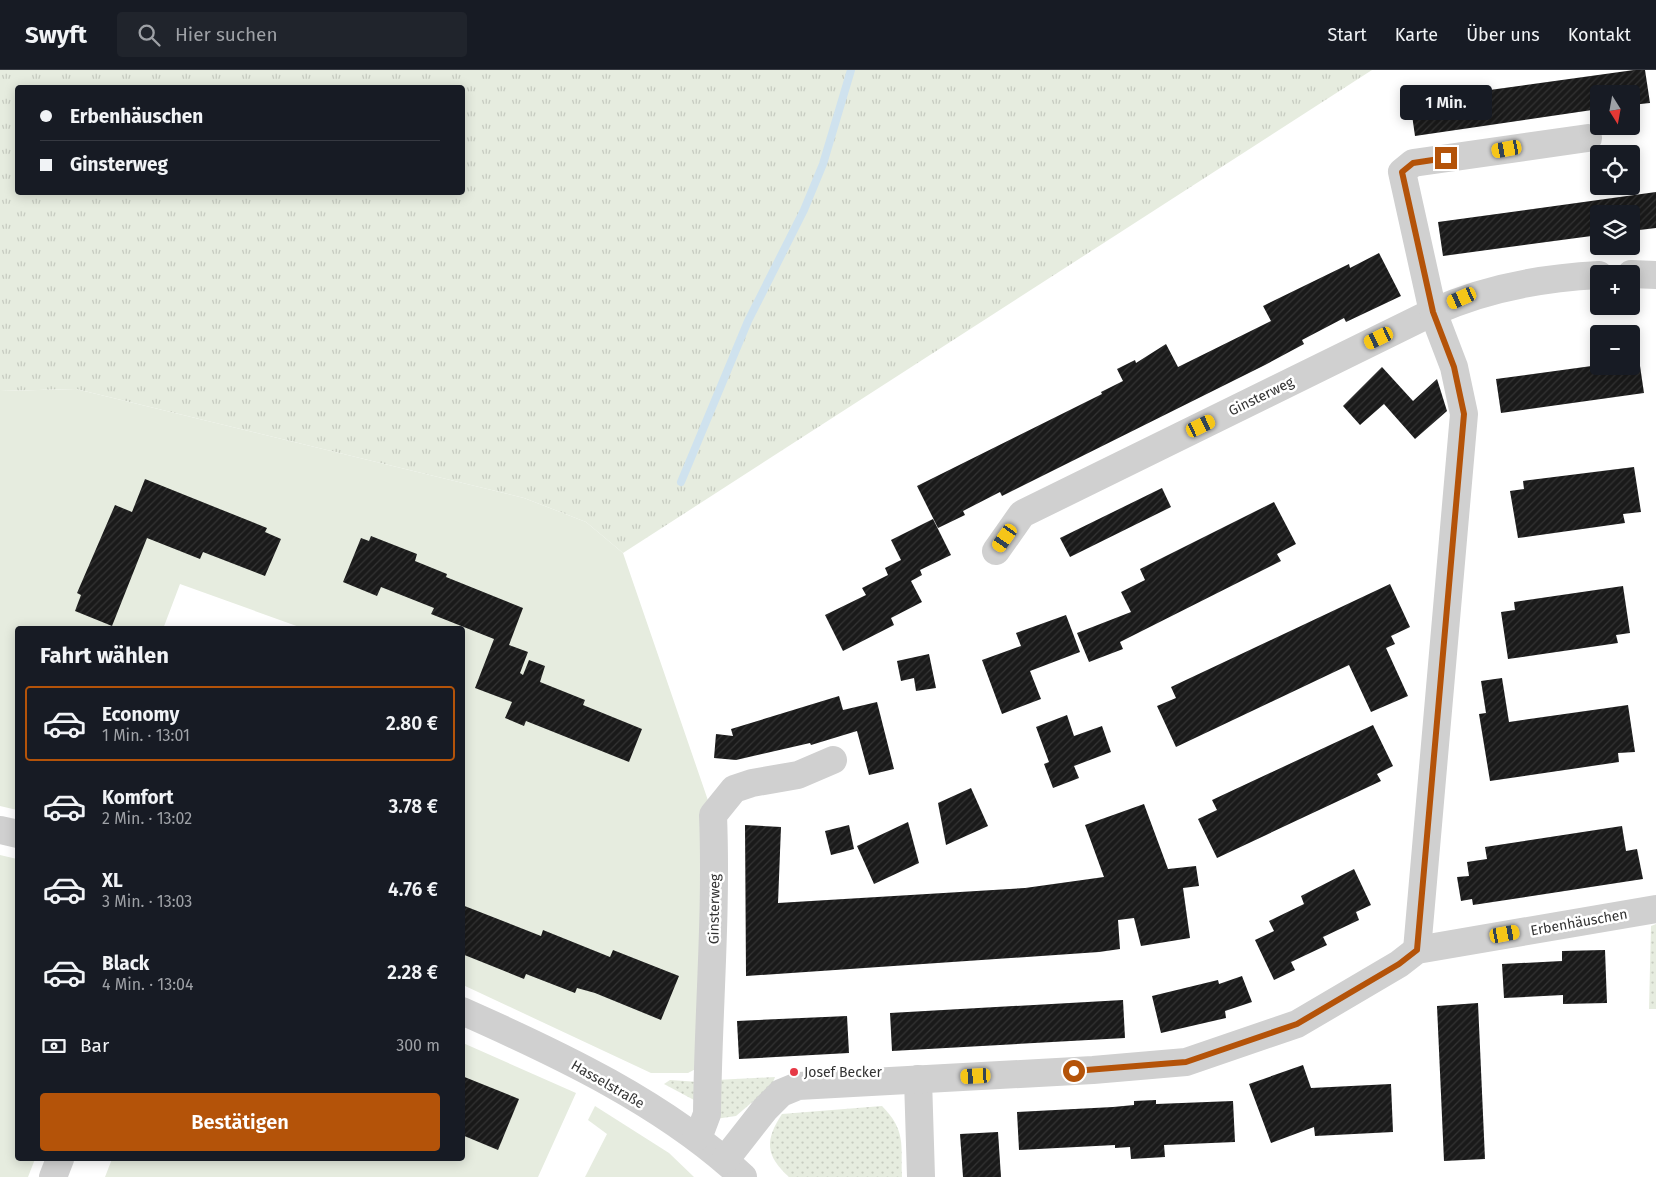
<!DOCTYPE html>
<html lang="de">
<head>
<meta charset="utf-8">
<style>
  body { margin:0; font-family:"Fira Sans",sans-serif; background:#20242c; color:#f1f3f6; height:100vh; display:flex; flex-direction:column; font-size:19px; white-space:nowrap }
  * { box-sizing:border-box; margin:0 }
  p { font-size:16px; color:#9ea1a6 }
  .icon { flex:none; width:28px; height:28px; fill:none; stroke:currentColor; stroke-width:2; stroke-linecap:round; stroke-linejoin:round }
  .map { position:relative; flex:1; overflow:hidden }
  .side { position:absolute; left:15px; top:556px; width:450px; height:535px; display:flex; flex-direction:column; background:#171b24; border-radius:5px; box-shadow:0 2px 12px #0003 }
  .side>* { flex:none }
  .hud { position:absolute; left:15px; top:15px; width:450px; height:110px; border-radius:5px; box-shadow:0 2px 12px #0003; display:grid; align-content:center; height:110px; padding:0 25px; background:#171b24 }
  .needle { width:32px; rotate:169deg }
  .tools { position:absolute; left:1590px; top:15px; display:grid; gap:10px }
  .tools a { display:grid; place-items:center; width:50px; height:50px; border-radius:5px; background:#171b24; box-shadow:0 2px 12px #0003; font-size:25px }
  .end { position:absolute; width:22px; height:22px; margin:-11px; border:6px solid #b45309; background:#fff; box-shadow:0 0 0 2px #fff }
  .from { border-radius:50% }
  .bubble { position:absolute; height:35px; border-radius:5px; background:#171b24; box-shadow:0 2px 12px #0003; font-size:16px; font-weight:600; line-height:35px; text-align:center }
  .car { position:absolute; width:15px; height:30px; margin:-15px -8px; border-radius:6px; box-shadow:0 0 4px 1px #0007; background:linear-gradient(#f5c518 24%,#345 0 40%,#f5c518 0 76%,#345 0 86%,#f5c518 0) }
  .hud b { display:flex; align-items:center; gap:18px; height:48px; font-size:19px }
  .hud b+b { border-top:1px solid #363941 }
  .hud i { width:12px; height:12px; background:#f1f3f6 }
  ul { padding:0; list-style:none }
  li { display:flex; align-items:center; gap:15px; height:75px; margin:0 10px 8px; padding:0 15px; border:2px solid transparent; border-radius:5px }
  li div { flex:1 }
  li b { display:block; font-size:19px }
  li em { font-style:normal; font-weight:600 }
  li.current { border-color:#b45309 }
  li>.icon { width:45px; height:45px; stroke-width:1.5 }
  h2 { padding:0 25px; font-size:22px; line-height:60px }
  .pay { display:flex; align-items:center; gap:12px; height:55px; padding:0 25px; font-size:19px }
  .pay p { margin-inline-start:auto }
  .action { display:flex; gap:10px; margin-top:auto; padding:10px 25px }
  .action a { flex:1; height:58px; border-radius:5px; background:#b45309; color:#fff; font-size:20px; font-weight:600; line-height:58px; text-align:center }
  header { display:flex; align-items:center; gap:30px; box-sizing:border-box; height:70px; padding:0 25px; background:#171b24; border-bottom:1px solid #363941 }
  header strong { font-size:24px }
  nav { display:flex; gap:28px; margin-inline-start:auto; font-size:18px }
  .search { width:350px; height:45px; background:#20242c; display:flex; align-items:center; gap:12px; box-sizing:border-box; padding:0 18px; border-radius:5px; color:#9ea1a6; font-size:19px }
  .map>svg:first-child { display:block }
  .grass { fill:url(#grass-dots) }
  .park { fill:url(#park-tufts); fill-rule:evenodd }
  .garden { fill:#e6ecdf }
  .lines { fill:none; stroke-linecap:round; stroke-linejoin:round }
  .stream { stroke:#cfe2ee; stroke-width:8 }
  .building { fill:url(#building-hatch) }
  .street { stroke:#d0d0d0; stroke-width:28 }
  .route { stroke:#b45309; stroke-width:6 }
  .poi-dot { fill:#e63946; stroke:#fff; stroke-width:2 }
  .labels { text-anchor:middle; stroke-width:5; stroke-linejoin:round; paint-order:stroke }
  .street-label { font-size:14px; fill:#333; stroke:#fff }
  .poi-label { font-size:14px; fill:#333; stroke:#fff; text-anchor:start }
</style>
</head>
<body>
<header>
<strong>Swyft</strong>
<div class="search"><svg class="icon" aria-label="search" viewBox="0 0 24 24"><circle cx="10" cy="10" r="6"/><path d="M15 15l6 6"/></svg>Hier suchen</div>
<nav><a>Start</a><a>Karte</a><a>Über uns</a><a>Kontakt</a></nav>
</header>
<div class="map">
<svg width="1656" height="1107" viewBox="0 0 1656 1107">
  <defs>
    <pattern id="grass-dots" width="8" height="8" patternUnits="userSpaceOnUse" patternTransform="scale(1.25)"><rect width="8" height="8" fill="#e6ecdf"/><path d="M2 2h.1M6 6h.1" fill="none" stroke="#c6cbc0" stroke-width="1.8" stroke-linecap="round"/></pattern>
    <pattern id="park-tufts" width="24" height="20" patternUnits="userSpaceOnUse" patternTransform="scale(1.25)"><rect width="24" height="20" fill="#e6ecdf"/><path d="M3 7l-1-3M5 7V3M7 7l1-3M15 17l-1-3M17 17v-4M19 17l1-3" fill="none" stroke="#c6cbc0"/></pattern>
    <pattern id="building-hatch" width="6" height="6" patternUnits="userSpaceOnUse" patternTransform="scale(1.25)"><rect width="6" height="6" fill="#1a1a1a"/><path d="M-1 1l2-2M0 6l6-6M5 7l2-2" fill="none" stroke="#333"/></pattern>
  </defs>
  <rect width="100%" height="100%" fill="#fff"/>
  <g class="grass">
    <path d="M1656 854V939H1649L1651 856Z"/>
    <path d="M775 1007 772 1015 736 1046 715 1049 716 1010Z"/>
    <path d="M670 1010 699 1012 694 1030 664 1014Z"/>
    <path d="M882 1036C906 1060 901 1075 902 1107H789C765 1085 765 1070 782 1044Z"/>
  </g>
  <path class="park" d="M0 0H1372L623 483 586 452 524 428 76 319 0 321ZM18 18H462V122H18Z"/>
  <g class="garden">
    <path d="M76 319 524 428 586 452 623 483 713 745 707 993 688 1003H651L463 915 462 559H305L180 514 163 559H18L17 740 0 736V321Z"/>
    <path d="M0 785 17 789 18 1089H35L28 1107H0Z"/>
    <path d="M463 973 576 1023 538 1107H105L112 1089H462Z"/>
    <path d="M595 1036 669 1083 694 1107H585L607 1064 588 1050Z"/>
  </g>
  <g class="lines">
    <path class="stream" d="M681 412 748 251 804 140 823 94 851 0"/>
  </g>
  <g class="building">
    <path d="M1634 0H1645L1650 33 1631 35V24H1599V39L1415 66 1410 31Z"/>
    <path d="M1656 122V158L1631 161V144H1599V165L1443 186 1438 152Z"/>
    <path d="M1379 183 1401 226 1346 252 1344 248 1302 270 1304 274 1265 295 1002 426 1000 422 963 441 965 445 938 458 917 416 1102 324 1101 322 1123 311 1117 299 1135 290 1136 293 1166 274 1178 297 1271 251 1263 236 1349 194 1350 198Z"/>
    <path d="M1639 289 1644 323 1501 343 1496 309 1599 295 1631 296V291Z"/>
    <path d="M1382 297 1413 331 1437 309 1447 341 1415 369 1384 334 1360 355 1343 336Z"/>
    <path d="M1634 397 1641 442 1623 444 1625 453 1518 468 1510 421 1524 419 1523 411Z"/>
    <path d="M145 409 267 458 265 462 281 469 265 506 203 482 200 489 147 468 112 556 75 541 81 525 77 523 115 435 132 442Z"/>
    <path d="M1162 418 1171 437 1070 487 1060 468Z"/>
    <path d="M1274 432 1296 474 1277 484 1281 491 1120 572 1123 579 1089 592 1077 563 1131 542 1121 522 1145 510 1140 499Z"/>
    <path d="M933 449 951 485 920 500 922 505 911 511 922 532 891 548 894 555 843 581 825 545 866 525 862 518 888 505 885 498 901 490 891 470Z"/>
    <path d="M371 466 417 484 415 491 447 504 446 507 523 538 509 575 528 582 520 603 523 605 529 590 545 596 540 612 585 630 583 635 642 659 629 692 526 651 524 656 505 648 512 632 475 618 494 569 431 544 434 538 381 517 377 526 343 512 361 468 369 471Z"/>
    <path d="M1390 514 1410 557 1391 566 1395 574 1386 578 1408 626 1371 642 1349 595 1176 677 1157 636 1176 628 1171 617Z"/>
    <path d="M1623 516 1630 563 1616 565 1618 573 1508 589 1501 542 1515 540 1514 532Z"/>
    <path d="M1066 545 1080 582 1030 601 1041 629 1002 644 982 590 1021 576 1016 563Z"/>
    <path d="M929 584 936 618 916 621 914 608 901 611 897 591Z"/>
    <path d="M1502 608 1509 652 1628 635 1635 682 1618 683 1619 692 1490 711 1479 644 1486 643 1481 611Z"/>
    <path d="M839 626 843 640 877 632 894 699 869 705 857 661 811 675 810 673 736 690 714 688 716 664 733 666 731 659Z"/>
    <path d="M1067 645 1074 666 1102 656 1111 682 1074 696 1079 708 1053 718 1044 694 1049 692 1036 657Z"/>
    <path d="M1373 655 1393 696 1377 704 1381 711 1217 788 1198 749 1217 740 1212 730Z"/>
    <path d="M971 718 988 756 946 775 938 733Z"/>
    <path d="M1144 734 1168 799 1196 796 1199 816 1183 818 1190 868 1141 876 1134 848 1118 850 1120 879 1099 882 746 906 745 755 781 757 778 833 1025 818 1104 807 1085 755Z"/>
    <path d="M908 752 919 793 874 814 857 776Z"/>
    <path d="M849 755 854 779 831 785 825 761Z"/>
    <path d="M1622 756 1626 781 1637 779 1643 809 1473 835 1472 829 1461 831 1457 807 1469 806 1467 792 1487 789 1485 777Z"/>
    <path d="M1354 799 1371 835 1356 842 1359 850 1323 867 1327 875 1291 892 1295 900 1274 910 1255 870 1274 861 1269 851 1304 834 1301 826Z"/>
    <path d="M462 835 541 866 543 860 610 887 613 880 679 906 661 950 595 923 577 918 575 923 526 904 524 909 462 884Z"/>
    <path d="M1605 880 1607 933 1563 934V925L1504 928 1502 894 1562 891V881Z"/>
    <path d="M1242 906 1252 932 1225 941 1226 948 1161 963 1152 926 1218 910 1219 914Z"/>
    <path d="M1123 930 1125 968 892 981 890 943Z"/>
    <path d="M1478 933 1485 1089 1444 1091 1437 936Z"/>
    <path d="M847 946 849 983 739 989 737 951Z"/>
    <path d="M1303 995 1311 1018 1391 1014 1393 1062 1315 1066 1314 1057 1271 1073 1249 1014Z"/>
    <path d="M462 1006 519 1029 498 1080 462 1065Z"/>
    <path d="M1156 1030V1034L1233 1031 1235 1072 1164 1075 1165 1087 1131 1089 1130 1077 1115 1078V1075L1019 1080 1017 1042 1113 1037 1134 1035V1031Z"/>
    <path d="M998 1062 1001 1107H963L960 1064Z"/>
  </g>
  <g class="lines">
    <g class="street">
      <path d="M1631 204 1656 205"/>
      <path d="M996 481 1022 444 1433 242C1486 218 1541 208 1599 205"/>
      <path d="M0 760 18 764"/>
      <path d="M1417 880 1464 344 1454 297 1433 242 1402 102 1413 93 1588 68"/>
      <path d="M462 941C559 984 665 1034 743 1107"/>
      <path d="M918 1009 921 1107"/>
      <path d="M696 1067 701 1060 707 1044C708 944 717 845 713 745L734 719 752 713 798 705 833 690"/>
      <path d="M725 1090 765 1039 781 1023 798 1016 1093 1000 1186 992 1297 954 1399 894 1417 880 1656 839"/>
      <path d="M53 1107 60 1089"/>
    </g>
  </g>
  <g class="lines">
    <path class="route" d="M1074 1001 1186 992 1297 954 1399 894 1417 880 1464 344 1454 297 1433 242 1402 102 1413 93 1446 88"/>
  </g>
  <circle class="poi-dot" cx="794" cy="1002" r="5"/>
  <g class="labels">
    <g class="street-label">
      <text transform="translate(1261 326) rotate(-26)" y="5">Ginsterweg</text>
      <text transform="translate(714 839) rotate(-89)" y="5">Ginsterweg</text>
      <text transform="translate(1579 852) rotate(-10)" y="5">Erbenhäuschen</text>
      <text transform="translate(608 1014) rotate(30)" y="5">Hasselstraße</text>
    </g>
    <g class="poi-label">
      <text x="804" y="1007">Josef Becker</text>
    </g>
  </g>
</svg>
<div class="tools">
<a><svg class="needle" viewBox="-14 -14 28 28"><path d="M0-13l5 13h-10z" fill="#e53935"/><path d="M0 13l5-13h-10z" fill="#9ea1a6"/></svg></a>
<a><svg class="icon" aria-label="locate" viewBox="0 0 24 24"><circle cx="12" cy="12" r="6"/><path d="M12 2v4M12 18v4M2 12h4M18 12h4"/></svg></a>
<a><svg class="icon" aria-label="layers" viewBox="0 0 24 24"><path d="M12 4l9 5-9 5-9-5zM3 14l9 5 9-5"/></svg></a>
<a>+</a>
<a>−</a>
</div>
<i class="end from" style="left:1074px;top:1001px"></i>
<i class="end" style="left:1446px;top:88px"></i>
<div class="bubble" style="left:1400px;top:15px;width:92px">1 Min.</div>
<i class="car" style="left:1507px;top:79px;rotate:260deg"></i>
<i class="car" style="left:1462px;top:228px;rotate:246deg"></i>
<i class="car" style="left:1379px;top:268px;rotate:244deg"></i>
<i class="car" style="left:1201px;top:356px;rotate:64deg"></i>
<i class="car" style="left:1005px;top:468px;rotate:215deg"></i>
<i class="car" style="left:1505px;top:864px;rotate:80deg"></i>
<i class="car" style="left:976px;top:1006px;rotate:267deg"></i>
<div class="hud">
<b><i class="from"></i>Erbenhäuschen</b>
<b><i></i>Ginsterweg</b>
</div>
<section class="side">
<h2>Fahrt wählen</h2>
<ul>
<li class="current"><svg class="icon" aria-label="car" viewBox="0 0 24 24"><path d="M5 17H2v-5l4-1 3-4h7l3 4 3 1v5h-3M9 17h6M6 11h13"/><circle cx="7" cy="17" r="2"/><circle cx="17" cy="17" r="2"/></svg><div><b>Economy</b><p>1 Min. · 13:01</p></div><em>2.80 €</em></li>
<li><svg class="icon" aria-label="car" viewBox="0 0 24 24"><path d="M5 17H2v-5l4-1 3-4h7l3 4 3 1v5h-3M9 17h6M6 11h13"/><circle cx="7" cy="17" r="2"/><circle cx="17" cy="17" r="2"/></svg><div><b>Komfort</b><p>2 Min. · 13:02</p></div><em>3.78 €</em></li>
<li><svg class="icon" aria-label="car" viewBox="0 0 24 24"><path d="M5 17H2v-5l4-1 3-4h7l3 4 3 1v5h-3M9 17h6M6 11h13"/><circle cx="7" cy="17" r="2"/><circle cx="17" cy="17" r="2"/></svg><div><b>XL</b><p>3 Min. · 13:03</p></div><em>4.76 €</em></li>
<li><svg class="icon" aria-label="car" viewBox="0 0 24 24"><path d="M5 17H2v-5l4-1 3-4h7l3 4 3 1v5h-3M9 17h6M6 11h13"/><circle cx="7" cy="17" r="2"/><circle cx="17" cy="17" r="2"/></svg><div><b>Black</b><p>4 Min. · 13:04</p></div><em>2.28 €</em></li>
</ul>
<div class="pay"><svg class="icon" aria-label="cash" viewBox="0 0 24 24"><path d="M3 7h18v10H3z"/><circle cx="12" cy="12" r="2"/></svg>Bar<p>300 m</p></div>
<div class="action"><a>Bestätigen</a></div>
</section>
</div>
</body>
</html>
